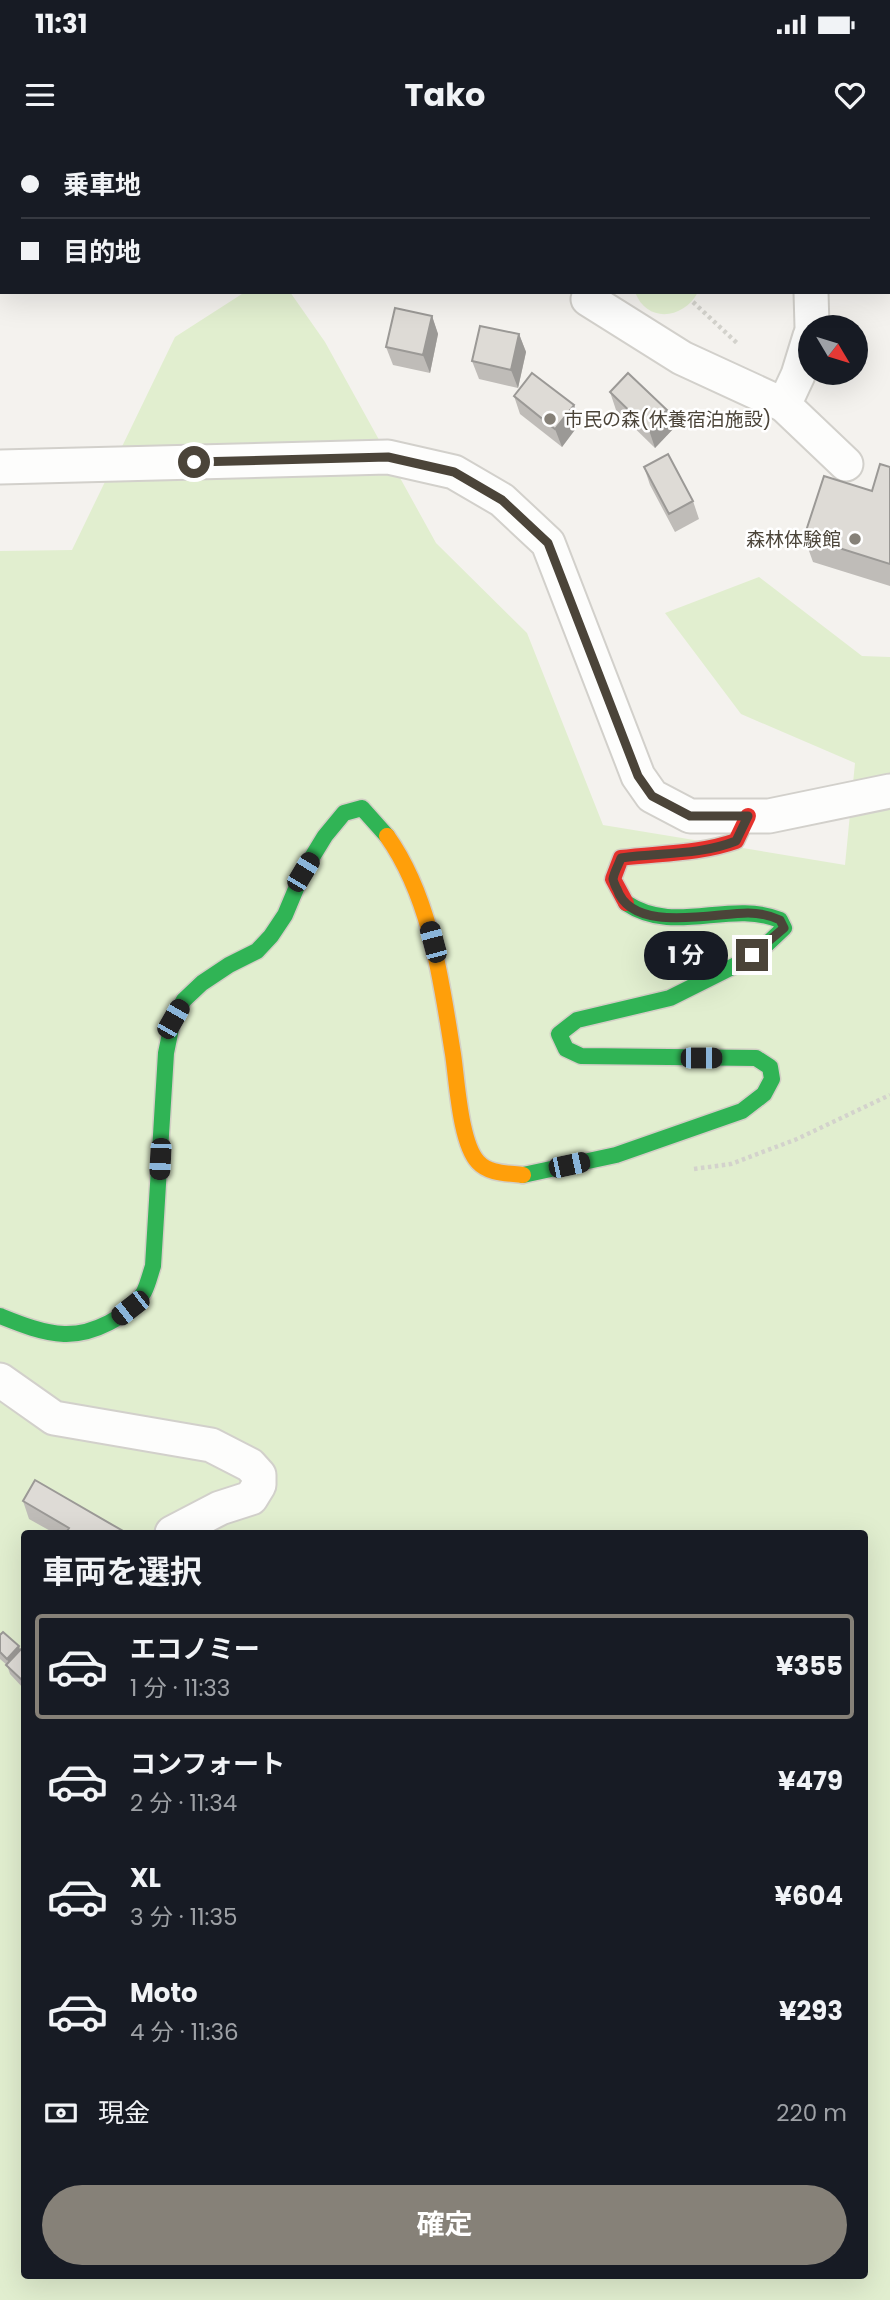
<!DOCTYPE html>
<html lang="ja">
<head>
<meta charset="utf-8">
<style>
  body { margin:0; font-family:Poppins,"Noto Sans JP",sans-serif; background:#242831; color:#f1f3f6; height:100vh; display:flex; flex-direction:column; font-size:26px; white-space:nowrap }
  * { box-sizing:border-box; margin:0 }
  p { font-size:23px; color:#9ea1a6 }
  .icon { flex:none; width:38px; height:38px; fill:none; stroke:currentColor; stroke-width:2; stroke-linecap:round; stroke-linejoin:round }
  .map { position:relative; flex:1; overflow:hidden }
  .side { position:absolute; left:21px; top:1390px; width:847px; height:749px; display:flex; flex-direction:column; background:#171b24; border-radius:7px; box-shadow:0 7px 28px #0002 }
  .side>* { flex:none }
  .top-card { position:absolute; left:0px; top:0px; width:891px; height:154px; box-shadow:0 7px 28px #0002; display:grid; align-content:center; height:154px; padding:0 21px; background:#171b24 }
  .needle { width:46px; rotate:128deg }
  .fabs { position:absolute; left:798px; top:175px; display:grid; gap:14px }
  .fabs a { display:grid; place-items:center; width:70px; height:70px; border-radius:50%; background:#171b24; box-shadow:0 7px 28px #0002; font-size:35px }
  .end { position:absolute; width:32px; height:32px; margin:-16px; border:9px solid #4b4439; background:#fff; box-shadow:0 0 0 4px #fff }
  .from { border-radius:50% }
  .bubble { position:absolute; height:49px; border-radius:24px; background:#171b24; box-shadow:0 7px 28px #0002; font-size:23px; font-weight:700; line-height:49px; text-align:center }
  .car { position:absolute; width:21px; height:42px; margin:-21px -10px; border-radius:9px; box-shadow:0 0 5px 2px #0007; background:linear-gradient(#222 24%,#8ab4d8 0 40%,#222 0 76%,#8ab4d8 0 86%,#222 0) }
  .top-card b { display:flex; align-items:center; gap:24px; height:66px; font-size:26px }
  .top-card b+b { border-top:2px solid #363941 }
  .top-card i { width:18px; height:18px; background:#f1f3f6 }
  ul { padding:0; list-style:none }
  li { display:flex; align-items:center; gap:21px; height:105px; margin:0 14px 10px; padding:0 7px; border:4px solid transparent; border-radius:7px }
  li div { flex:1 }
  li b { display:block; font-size:26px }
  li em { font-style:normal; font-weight:700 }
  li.selected { border-color:#868178 }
  li>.icon { width:63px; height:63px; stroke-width:1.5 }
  h2 { padding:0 21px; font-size:32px; line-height:84px }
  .pay { display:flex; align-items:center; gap:18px; height:77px; padding:0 21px; font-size:26px }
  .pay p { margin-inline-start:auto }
  .button { display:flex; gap:14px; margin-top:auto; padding:14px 21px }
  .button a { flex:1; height:80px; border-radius:42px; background:#868178; color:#fff; font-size:28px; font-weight:700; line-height:80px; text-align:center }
  .status { display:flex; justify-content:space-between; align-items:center; height:49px; padding:0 35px; background:#171b24; direction:ltr }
  .status svg { height:19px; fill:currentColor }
  header { display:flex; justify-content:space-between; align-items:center; height:91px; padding:0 21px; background:#171b24; font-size:32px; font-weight:700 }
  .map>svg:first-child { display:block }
  .green { fill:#e1eecf; fill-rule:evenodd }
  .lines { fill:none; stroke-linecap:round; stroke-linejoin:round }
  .street-casing { stroke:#d2d0cb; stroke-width:37 }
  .fast-casing { stroke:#d3cfc5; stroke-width:19 }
  .slow-casing { stroke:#d3cfc5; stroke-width:19 }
  .jam-casing { stroke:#d3cfc5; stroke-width:19 }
  .path { stroke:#d3d2cc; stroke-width:4.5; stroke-dasharray:3.5 3.5; stroke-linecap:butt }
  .street { stroke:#fdfdfc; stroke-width:33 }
  .fast { stroke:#30b455; stroke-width:16 }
  .slow { stroke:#ff9f0a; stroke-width:16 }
  .jam { stroke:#e5322d; stroke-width:16 }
  .wall { fill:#bfbcb8 }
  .shaded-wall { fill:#9b9996 }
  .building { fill:#dedbd6; stroke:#9b9996; stroke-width:2 }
  .route { stroke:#4b4439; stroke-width:9 }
  .poi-dot { fill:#868178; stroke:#fff; stroke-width:2.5 }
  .labels { text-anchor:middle; stroke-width:5; stroke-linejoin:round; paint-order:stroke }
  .poi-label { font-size:19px; fill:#4b4439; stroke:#fff; text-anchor:start }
</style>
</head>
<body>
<div class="status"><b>11:31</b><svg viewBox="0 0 49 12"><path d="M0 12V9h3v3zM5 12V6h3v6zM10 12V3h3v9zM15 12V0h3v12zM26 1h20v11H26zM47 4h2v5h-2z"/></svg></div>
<header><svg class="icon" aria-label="menu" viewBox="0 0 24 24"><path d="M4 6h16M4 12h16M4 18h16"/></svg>Tako<svg class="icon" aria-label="heart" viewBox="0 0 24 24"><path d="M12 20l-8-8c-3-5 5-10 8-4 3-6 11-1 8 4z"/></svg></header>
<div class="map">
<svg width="890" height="2160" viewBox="0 0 890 2160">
  <rect width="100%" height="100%" fill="#f4f2ee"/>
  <g class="green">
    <path d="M267 0H669L670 2H267Z"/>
    <path d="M245 152H290L325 202 436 403 527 493 603 685 845 725 855 623 741 574 665 473 759 437 862 516 890 517V2160H0V411L72 410 175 197ZM24 1393H864V2135H24Z"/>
    <path d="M635 152H698C684 179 647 184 635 152Z"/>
  </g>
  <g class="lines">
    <g class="street-casing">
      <g id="street">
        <path d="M771 0 772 2"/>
        <path d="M840 0 841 2"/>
        <path d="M52 2 53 0"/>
        <path d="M0 50 2 49"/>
        <path d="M889 104 890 106"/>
        <path d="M811 152 812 187"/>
        <path d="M588 159 682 218 784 265 846 324"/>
        <path d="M784 265 798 235 810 196"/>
        <path d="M0 327 388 317 454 332 502 360 548 403 638 636 652 656 690 676H769L890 651"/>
        <path d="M0 1240 54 1278 211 1305 250 1325 259 1335V1345L251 1358 220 1368 172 1393"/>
      </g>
    </g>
    <g class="fast-casing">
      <g id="fast">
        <path d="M523 1035 616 1015 742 971 764 954 772 939 770 927 756 918 581 916 566 909 559 894 577 880 670 858 740 823 765 806 784 788 780 780C729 759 675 796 626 763"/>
        <path d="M0 1176C20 1184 42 1193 64 1194 92 1195 129 1177 144 1152 148 1144 150 1135 153 1126L166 913 173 879 184 860 202 843 229 825 257 811 271 796 285 775 303 732 325 696 344 673 362 668 387 696"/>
      </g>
    </g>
    <g class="slow-casing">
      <path id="slow" d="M387 696C431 758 441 840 453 914 457 940 460 1003 478 1022 489 1034 507 1033 523 1035"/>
    </g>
    <g class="jam-casing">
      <path id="jam" d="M626 763 613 739 621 718C660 713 699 714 736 701L748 676"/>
    </g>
    <g class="path">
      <path d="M693 162 737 203"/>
      <path d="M694 1029 731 1024 797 999 890 955"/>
    </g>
    <use href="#street" class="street"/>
    <use href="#fast" class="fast"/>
    <use href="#slow" class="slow"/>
    <use href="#jam" class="jam"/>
  </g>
  <g class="wall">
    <path d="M432 176 438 194 430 233 393 225 386 207Z"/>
    <path d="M519 194 526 212 518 248 479 239 472 221Z"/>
    <path d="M610 252 667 270 674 288 655 308 616 270Z"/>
    <path d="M514 256 574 265 580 283 562 307 520 274Z"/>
    <path d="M644 327 693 361 699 379 675 392 650 345Z"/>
    <path d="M890 327V446L813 422 804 397 872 351Z"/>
    <path d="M23 1361 123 1391V1393H54L29 1379Z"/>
    <path d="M0 1495 20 1511 24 1506V1549L10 1534 7 1525 0 1519Z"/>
  </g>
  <g class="shaded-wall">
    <path d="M432 176 438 194 430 233 423 215Z"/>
    <path d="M519 194 526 212 518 248 511 230Z"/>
    <path d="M574 265 580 283 562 307 555 289Z"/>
    <path d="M667 270 674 288 655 308 649 290Z"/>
    <path d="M19 1506 22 1516 11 1528 7 1519Z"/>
  </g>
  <g class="building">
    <path d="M395 168 432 176 423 215 386 207Z"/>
    <path d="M480 186 519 194 511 230 472 221Z"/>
    <path d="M532 233 574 265 555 289 514 256Z"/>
    <path d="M628 233 667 270 649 290 610 252Z"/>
    <path d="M668 314 693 361 669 374 644 327Z"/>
    <path d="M880 324 890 327V424L804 397 824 336 872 351Z"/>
    <path d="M35 1340 123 1391 122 1393H66L69 1388 23 1361Z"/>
    <path d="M3 1492 19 1506 7 1519 0 1512V1495Z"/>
    <path d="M24 1506V1542L6 1525Z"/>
  </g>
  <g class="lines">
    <path class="route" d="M194 322 388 317 454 332 502 360 548 403 638 636 652 656 690 676H748L736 701C698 716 660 712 621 718 619 724 614 732 613 739 613 740 616 748 617 749 632 794 713 773 748 773 760 773 769 775 780 780L784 788 752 815"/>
  </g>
  <g class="poi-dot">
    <circle cx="550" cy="279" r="7"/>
    <circle cx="855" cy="399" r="7"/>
  </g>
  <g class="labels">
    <g class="poi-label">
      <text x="564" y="286">市民の森(休養宿泊施設)</text>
      <text x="841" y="406" text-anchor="end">森林体験館</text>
    </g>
  </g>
</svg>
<div class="fabs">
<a><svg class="needle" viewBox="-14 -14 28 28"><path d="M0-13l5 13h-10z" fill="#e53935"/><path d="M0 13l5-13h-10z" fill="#9ea1a6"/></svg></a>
</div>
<i class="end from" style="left:194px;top:322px"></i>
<i class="end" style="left:752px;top:815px"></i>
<div class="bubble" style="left:644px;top:791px;width:84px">1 分</div>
<i class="car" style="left:303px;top:732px;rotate:31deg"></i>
<i class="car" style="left:433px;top:802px;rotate:345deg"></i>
<i class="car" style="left:173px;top:879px;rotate:30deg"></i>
<i class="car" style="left:701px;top:918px;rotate:90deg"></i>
<i class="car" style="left:160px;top:1019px;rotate:183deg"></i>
<i class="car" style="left:569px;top:1025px;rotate:78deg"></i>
<i class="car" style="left:130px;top:1168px;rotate:232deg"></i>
<div class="top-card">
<b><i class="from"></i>乗車地</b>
<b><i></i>目的地</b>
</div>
<section class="side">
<h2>車両を選択</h2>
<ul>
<li class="selected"><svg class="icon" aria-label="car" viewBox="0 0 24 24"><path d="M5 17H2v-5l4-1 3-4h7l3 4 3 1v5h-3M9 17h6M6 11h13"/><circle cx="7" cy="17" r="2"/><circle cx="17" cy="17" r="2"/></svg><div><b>エコノミー</b><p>1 分 · 11:33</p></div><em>¥355</em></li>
<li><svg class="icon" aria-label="car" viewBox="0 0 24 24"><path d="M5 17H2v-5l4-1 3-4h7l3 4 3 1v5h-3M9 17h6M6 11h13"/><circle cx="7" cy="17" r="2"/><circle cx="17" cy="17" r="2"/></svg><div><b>コンフォート</b><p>2 分 · 11:34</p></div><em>¥479</em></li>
<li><svg class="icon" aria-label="car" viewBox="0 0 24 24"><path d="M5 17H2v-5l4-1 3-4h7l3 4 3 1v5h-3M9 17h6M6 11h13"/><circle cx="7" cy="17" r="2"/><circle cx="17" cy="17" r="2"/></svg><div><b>XL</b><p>3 分 · 11:35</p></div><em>¥604</em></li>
<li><svg class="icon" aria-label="car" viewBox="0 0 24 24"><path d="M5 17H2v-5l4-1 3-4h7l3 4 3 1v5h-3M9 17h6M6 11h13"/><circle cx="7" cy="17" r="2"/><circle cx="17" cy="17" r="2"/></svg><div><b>Moto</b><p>4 分 · 11:36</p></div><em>¥293</em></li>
</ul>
<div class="pay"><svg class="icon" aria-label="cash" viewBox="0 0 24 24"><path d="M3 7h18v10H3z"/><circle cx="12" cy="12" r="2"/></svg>現金<p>220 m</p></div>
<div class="button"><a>確定</a></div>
</section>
</div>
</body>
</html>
